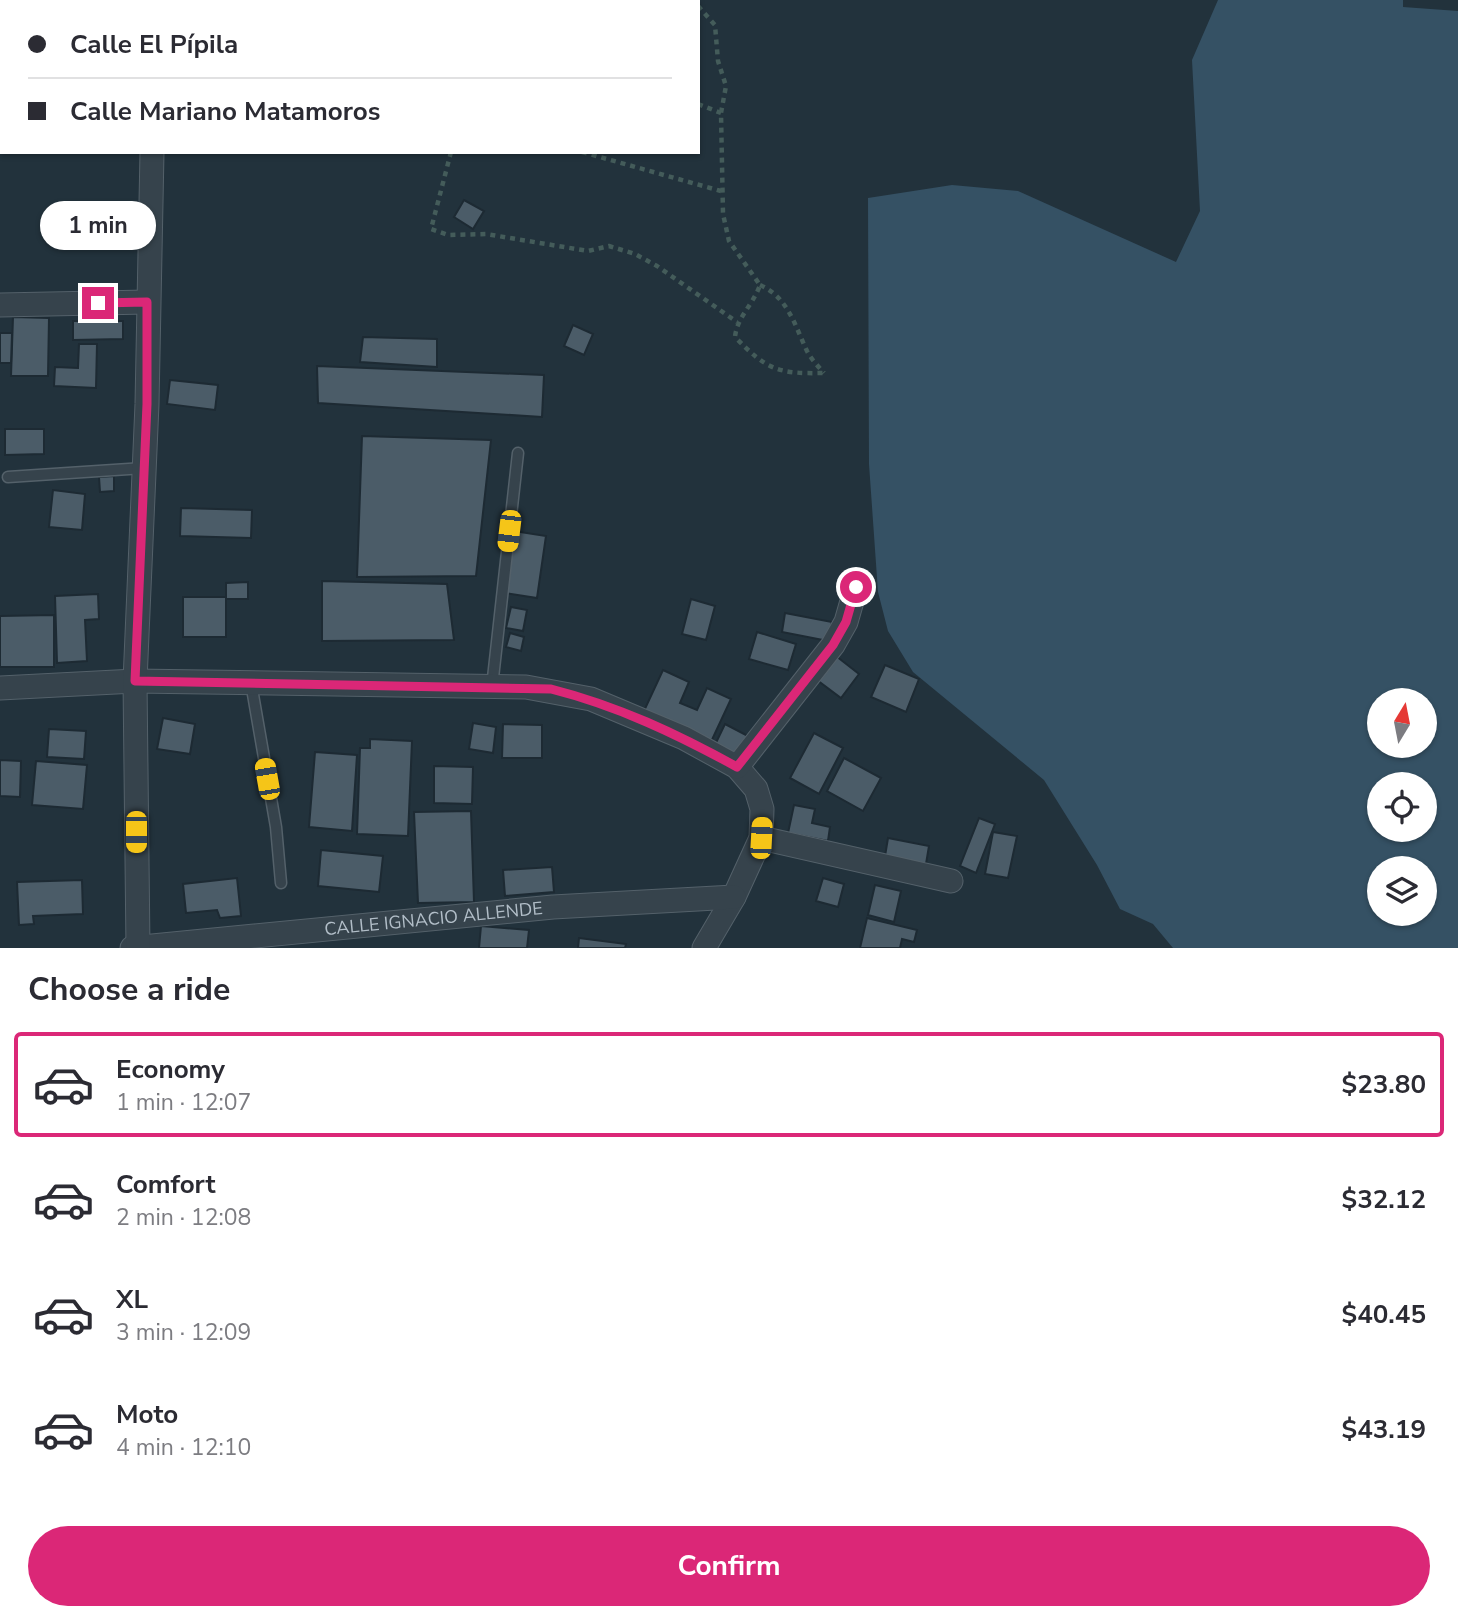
<!DOCTYPE html>
<html lang="en">
<head>
<meta charset="utf-8">
<style>
  body { margin:0; font-family:"Nunito Sans",sans-serif; background:#f7f7f7; color:#2b2b33; height:100vh; display:flex; flex-direction:column; font-size:26px; white-space:nowrap }
  * { box-sizing:border-box; margin:0 }
  p { font-size:23px; color:#7c7c81 }
  .icon { flex:none; width:38px; height:38px; fill:none; stroke:currentColor; stroke-width:2; stroke-linecap:round; stroke-linejoin:round }
  .map { position:relative; height:948px; overflow:hidden }
  .drawer { display:flex; flex-direction:column; background:#fff; flex:1 }
  .drawer>* { flex:none }
  .hud { position:absolute; left:0px; top:0px; width:700px; height:154px; box-shadow:0 2px 5px #0004; display:grid; align-content:center; height:154px; padding:0 28px; background:#fff }
  .needle { width:46px; rotate:10deg }
  .controls { position:absolute; left:1367px; top:688px; display:grid; gap:14px }
  .controls a { display:grid; place-items:center; width:70px; height:70px; border-radius:50%; background:#fff; box-shadow:0 2px 5px #0004; font-size:35px }
  .end { position:absolute; width:32px; height:32px; margin:-16px; border:9px solid #db2777; background:#fff; box-shadow:0 0 0 4px #fff }
  .from { border-radius:50% }
  .bubble { position:absolute; height:49px; border-radius:24px; background:#fff; box-shadow:0 2px 5px #0004; font-size:23px; font-weight:700; line-height:49px; text-align:center }
  .car { position:absolute; width:21px; height:42px; margin:-21px -10px; border-radius:9px; box-shadow:0 0 5px 2px #0007; background:linear-gradient(#f5c518 24%,#345 0 40%,#f5c518 0 76%,#345 0 86%,#f5c518 0) }
  .hud b { display:flex; align-items:center; gap:24px; height:66px; font-size:26px }
  .hud b+b { border-top:2px solid #e1e1e2 }
  .hud i { width:18px; height:18px; background:#2b2b33 }
  ul { padding:0; list-style:none }
  li { display:flex; align-items:center; gap:21px; height:105px; margin:0 14px 10px; padding:0 14px; border:4px solid transparent; border-radius:7px }
  li div { flex:1 }
  li b { display:block; font-size:26px }
  li em { font-style:normal; font-weight:700 }
  li.on { border-color:#db2777 }
  li>.icon { width:63px; height:63px; stroke-width:1.5 }
  h2 { padding:0 28px; font-size:32px; line-height:84px }
  .button { display:flex; gap:14px; margin-top:auto; padding:14px 28px }
  .button a { flex:1; height:80px; border-radius:42px; background:#db2777; color:#fff; font-size:28px; font-weight:700; line-height:80px; text-align:center }
  .map>svg:first-child { display:block }
  .water { fill:#355164; fill-rule:evenodd }
  .building { fill:#4b5c68; stroke:#1d2a33; stroke-width:2 }
  .lines { fill:none; stroke-linecap:round; stroke-linejoin:round }
  .service-casing { stroke:#54616a; stroke-width:13 }
  .minor-casing { stroke:#54616a; stroke-width:25 }
  .path { stroke:#445c5a; stroke-width:4.5; stroke-dasharray:5 5; stroke-linecap:butt }
  .service { stroke:#36434c; stroke-width:10 }
  .minor { stroke:#36434c; stroke-width:23 }
  .route { stroke:#db2777; stroke-width:9 }
  .labels { text-anchor:middle; stroke-width:6; stroke-linejoin:round; paint-order:stroke }
  .street-label { font-size:18px; fill:#b2bec8; stroke:#1b2831 }
</style>
</head>
<body>
<div class="map">
<svg width="1458" height="948" viewBox="0 0 1458 948">
  <rect width="100%" height="100%" fill="#22323c"/>
  <path class="water" d="M1218 0H1403V7L1458 11V948H1173L1153 924 1120 909 1097 865 1044 780 913 672 888 631 878 592 869 464 868 198 952 185 1018 191 1176 262 1200 211 1192 60ZM1379 700H1424V746H1379ZM1379 784H1424V830H1379ZM1379 868H1424V914H1379Z"/>
  <g class="building">
    <path d="M0 0H6L2 2V25Z"/>
    <path d="M7 0H69L7 2Z"/>
    <path d="M182 0H233L182 2Z"/>
    <path d="M464 200 484 211 473 229 454 217Z"/>
    <path d="M13 317 49 318 48 376H11Z"/>
    <path d="M73 321H123V339L73 340Z"/>
    <path d="M573 325 593 334 584 355 564 346Z"/>
    <path d="M0 333H12L11 363H0Z"/>
    <path d="M363 337 437 339V367L360 362Z"/>
    <path d="M79 344H97L96 388 54 386 55 367 78 368Z"/>
    <path d="M317 366 544 375 542 417 318 403Z"/>
    <path d="M170 380 218 385 215 410 167 404Z"/>
    <path d="M5 429H44V454L5 455Z"/>
    <path d="M362 436 491 440 476 576 357 577Z"/>
    <path d="M114 476V491L100 492 99 477Z"/>
    <path d="M53 490 85 494 82 530 49 527Z"/>
    <path d="M181 508 252 510 251 538 180 536Z"/>
    <path d="M514 531 546 536 537 598 505 593Z"/>
    <path d="M322 581 447 584 454 640 322 641Z"/>
    <path d="M248 582V599H226V583Z"/>
    <path d="M98 594 99 619 85 620 87 661 57 663 55 596Z"/>
    <rect x="183" y="597" width="43" height="40"/>
    <path d="M691 599 715 606 706 640 682 634Z"/>
    <path d="M511 607 527 610 523 631 506 628Z"/>
    <path d="M785 613 832 622 828 641 782 632Z"/>
    <path d="M54 615V667H0V616Z"/>
    <path d="M757 632 796 644 788 670 749 659Z"/>
    <path d="M510 633 524 637 521 651 506 647Z"/>
    <path d="M836 656 859 674 841 698 817 680Z"/>
    <path d="M885 665 919 679 906 712 871 697Z"/>
    <path d="M663 670 689 682 680 703 697 710 707 688 731 699 710 744 643 713Z"/>
    <path d="M163 718 195 724 190 754 157 749Z"/>
    <path d="M473 723 496 727 493 753 469 749Z"/>
    <path d="M503 724 542 725V758H502Z"/>
    <path d="M725 724 748 736 735 762 712 751Z"/>
    <path d="M49 729 86 731 84 759 47 757Z"/>
    <path d="M814 733 843 748 819 794 790 778Z"/>
    <path d="M370 739 412 741 408 836 357 834 360 748H370Z"/>
    <path d="M315 752 357 755 352 831 309 827Z"/>
    <path d="M844 758 881 778 863 811 827 791Z"/>
    <path d="M0 760 21 761 20 797 0 796Z"/>
    <path d="M36 761 87 765 83 809 32 805Z"/>
    <path d="M434 766 473 767 472 804 434 803Z"/>
    <path d="M794 805 815 809 812 823 830 827 828 841 788 833Z"/>
    <path d="M471 811 474 902 418 903 414 812Z"/>
    <path d="M979 818 995 824 976 873 960 866Z"/>
    <path d="M993 832 1017 836 1008 878 985 874Z"/>
    <path d="M888 838 929 846 926 864 885 856Z"/>
    <path d="M321 850 383 856 379 892 318 886Z"/>
    <path d="M552 867 554 892 505 896 503 870Z"/>
    <path d="M237 878 241 916 220 918 217 910 186 913 183 884Z"/>
    <path d="M823 878 844 884 838 907 816 901Z"/>
    <path d="M82 880 83 914 33 916 34 924 19 925 17 882Z"/>
    <path d="M875 885 901 891 894 922 868 915Z"/>
    <path d="M867 918 917 930 914 942 902 939 900 948H860Z"/>
    <path d="M481 926 529 930 527 948H479Z"/>
    <path d="M579 938 626 944 625 948H578Z"/>
  </g>
  <g class="lines">
    <g class="service-casing">
      <g id="service">
        <path d="M8 477 144 468"/>
        <path d="M251 683 276 827 281 883"/>
        <path d="M492 687 518 453"/>
      </g>
    </g>
    <g class="minor-casing">
      <g id="minor">
        <path d="M349 0 359 2"/>
        <path d="M160 2V0"/>
        <path d="M0 66H2"/>
        <path d="M0 305 147 302"/>
        <path d="M0 688 135 681 526 687 591 699 684 738 737 767 756 789 762 809 761 838 734 897 704 948"/>
        <path d="M737 767 833 645 846 622 856 587"/>
        <path d="M761 838 951 881"/>
        <path id="s1" d="M132 948 553 907 734 897"/>
        <path d="M138 948 135 681 147 404 152 152"/>
      </g>
    </g>
    <g class="path">
      <path d="M693 0 694 2"/>
      <path d="M698 6 715 25 718 61 726 86 721 113 723 214 729 241 760 285C753 305 737 317 735 337 767 370 778 374 824 373"/>
      <path d="M698 104 721 113"/>
      <path d="M451 152 431 229 448 235 486 234 588 251 609 246 635 254 657 266 737 322"/>
      <path d="M582 152 721 191"/>
      <path d="M760 285C788 297 795 326 807 351 811 359 818 366 824 373"/>
    </g>
    <use href="#service" class="service"/>
    <use href="#minor" class="minor"/>
  </g>
  <g class="lines">
    <path class="route" d="M98 303 147 302V404L135 681 551 689C618 706 677 734 737 767L833 645 846 622 856 587"/>
  </g>
  <g class="labels">
    <g class="street-label">
      <text dy="6" stroke="none"><textPath href="#s1" startOffset="303">CALLE IGNACIO ALLENDE</textPath></text>
    </g>
  </g>
</svg>
<div class="controls">
<a><svg class="needle" viewBox="-14 -14 28 28"><path d="M0-13l5 13h-10z" fill="#e53935"/><path d="M0 13l5-13h-10z" fill="#7c7c81"/></svg></a>
<a><svg class="icon" aria-label="locate" viewBox="0 0 24 24"><circle cx="12" cy="12" r="6"/><path d="M12 2v4M12 18v4M2 12h4M18 12h4"/></svg></a>
<a><svg class="icon" aria-label="layers" viewBox="0 0 24 24"><path d="M12 4l9 5-9 5-9-5zM3 14l9 5 9-5"/></svg></a>
</div>
<i class="end from" style="left:856px;top:587px"></i>
<i class="end" style="left:98px;top:303px"></i>
<div class="bubble" style="left:40px;top:201px;width:116px">1 min</div>
<i class="car" style="left:509px;top:531px;rotate:187deg"></i>
<i class="car" style="left:267px;top:779px;rotate:350deg"></i>
<i class="car" style="left:136px;top:832px;rotate:180deg"></i>
<i class="car" style="left:761px;top:838px;rotate:3deg"></i>
<div class="hud">
<b><i class="from"></i>Calle El Pípila</b>
<b><i></i>Calle Mariano Matamoros</b>
</div>
</div>
<section class="drawer">
<h2>Choose a ride</h2>
<ul>
<li class="on"><svg class="icon" aria-label="car" viewBox="0 0 24 24"><path d="M5 17H2v-5l4-1 3-4h7l3 4 3 1v5h-3M9 17h6M6 11h13"/><circle cx="7" cy="17" r="2"/><circle cx="17" cy="17" r="2"/></svg><div><b>Economy</b><p>1 min · 12:07</p></div><em>$23.80</em></li>
<li><svg class="icon" aria-label="car" viewBox="0 0 24 24"><path d="M5 17H2v-5l4-1 3-4h7l3 4 3 1v5h-3M9 17h6M6 11h13"/><circle cx="7" cy="17" r="2"/><circle cx="17" cy="17" r="2"/></svg><div><b>Comfort</b><p>2 min · 12:08</p></div><em>$32.12</em></li>
<li><svg class="icon" aria-label="car" viewBox="0 0 24 24"><path d="M5 17H2v-5l4-1 3-4h7l3 4 3 1v5h-3M9 17h6M6 11h13"/><circle cx="7" cy="17" r="2"/><circle cx="17" cy="17" r="2"/></svg><div><b>XL</b><p>3 min · 12:09</p></div><em>$40.45</em></li>
<li><svg class="icon" aria-label="car" viewBox="0 0 24 24"><path d="M5 17H2v-5l4-1 3-4h7l3 4 3 1v5h-3M9 17h6M6 11h13"/><circle cx="7" cy="17" r="2"/><circle cx="17" cy="17" r="2"/></svg><div><b>Moto</b><p>4 min · 12:10</p></div><em>$43.19</em></li>
</ul>
<div class="button"><a>Confirm</a></div>
</section>
</body>
</html>
